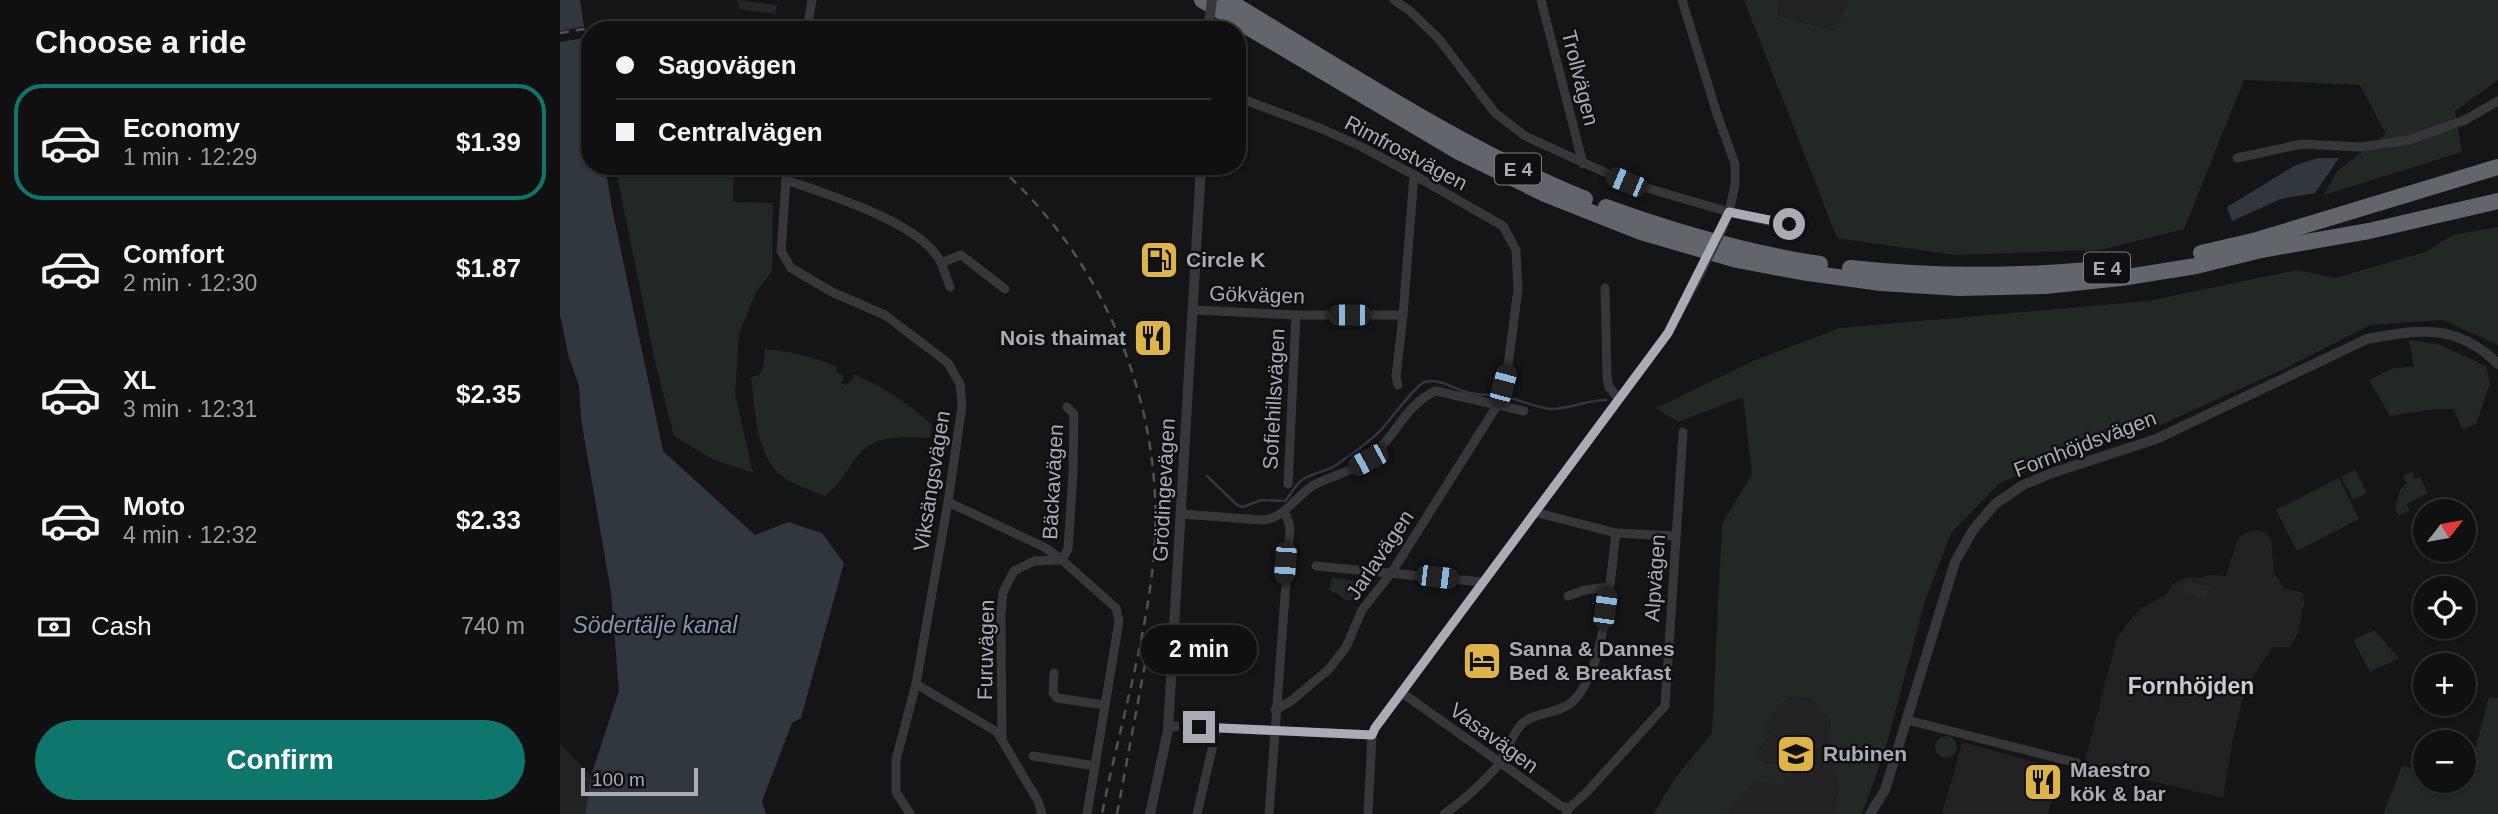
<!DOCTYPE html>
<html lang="en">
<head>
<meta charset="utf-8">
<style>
  body { margin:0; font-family:Arial,sans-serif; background:#1e1e1f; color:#f1f3f6; height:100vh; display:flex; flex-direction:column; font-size:26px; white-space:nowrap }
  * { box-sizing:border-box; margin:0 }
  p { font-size:23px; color:#9c9d9f }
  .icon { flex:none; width:38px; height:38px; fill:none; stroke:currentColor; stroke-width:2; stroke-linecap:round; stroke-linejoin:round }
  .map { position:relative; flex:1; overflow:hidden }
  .panel { display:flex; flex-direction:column; background:#101011; width:560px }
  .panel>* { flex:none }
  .guide { position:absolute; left:21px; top:21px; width:665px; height:154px; border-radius:28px; box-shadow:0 2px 5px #0004,0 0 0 2px #303031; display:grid; align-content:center; height:154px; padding:0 35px; background:#101011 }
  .needle { width:46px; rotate:59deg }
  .buttons { position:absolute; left:1853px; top:499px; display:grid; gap:14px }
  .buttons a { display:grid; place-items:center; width:63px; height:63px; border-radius:50%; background:#101011; box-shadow:0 2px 5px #0004,0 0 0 2px #303031; font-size:35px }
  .scale { position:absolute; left:21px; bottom:18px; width:117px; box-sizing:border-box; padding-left:7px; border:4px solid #a9acb5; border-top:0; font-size:19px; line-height:24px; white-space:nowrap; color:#a9acb5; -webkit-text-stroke:5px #101012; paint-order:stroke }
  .end { position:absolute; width:32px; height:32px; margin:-16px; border:9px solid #a9acb5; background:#111; box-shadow:0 0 0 4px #111 }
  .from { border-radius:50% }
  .bubble { position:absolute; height:49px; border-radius:24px; background:#101011; box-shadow:0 2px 5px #0004,0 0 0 2px #303031; font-size:23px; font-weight:700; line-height:49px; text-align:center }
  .car { position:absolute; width:21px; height:42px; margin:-21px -10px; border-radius:9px; box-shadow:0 0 5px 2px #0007; background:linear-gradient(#222 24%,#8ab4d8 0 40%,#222 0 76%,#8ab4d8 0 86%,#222 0) }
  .guide b { display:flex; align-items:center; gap:24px; height:66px; font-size:26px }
  .guide b+b { border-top:2px solid #303031 }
  .guide i { width:18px; height:18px; background:#f1f3f6 }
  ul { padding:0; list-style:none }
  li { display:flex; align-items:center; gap:21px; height:116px; margin:0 14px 10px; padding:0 21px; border:4px solid transparent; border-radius:28px }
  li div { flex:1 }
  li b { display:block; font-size:26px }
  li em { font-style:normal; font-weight:700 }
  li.active { border-color:#0f766e }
  li>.icon { width:63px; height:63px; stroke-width:1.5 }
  h2 { padding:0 35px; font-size:32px; line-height:84px }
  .pay { display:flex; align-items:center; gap:18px; height:77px; padding:0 35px; font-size:26px }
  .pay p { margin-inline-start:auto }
  .primary-button { display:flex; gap:14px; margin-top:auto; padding:14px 35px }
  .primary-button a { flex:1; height:80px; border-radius:42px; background:#0f766e; color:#fff; font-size:28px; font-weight:700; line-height:80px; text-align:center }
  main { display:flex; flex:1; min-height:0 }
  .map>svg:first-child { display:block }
  .built { fill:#222124 }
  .green { fill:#222823 }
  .water { fill:#30373e }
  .pier { fill:#151517 }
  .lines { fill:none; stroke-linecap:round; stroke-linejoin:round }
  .stream { stroke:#30373e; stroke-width:2.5 }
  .minor { stroke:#37373b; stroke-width:9 }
  .tertiary { stroke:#37373b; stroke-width:10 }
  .motorway { stroke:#63656c; stroke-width:16 }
  .rail { stroke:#505156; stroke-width:2.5; stroke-dasharray:9 7; stroke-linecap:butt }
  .minor-bridge { stroke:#37373b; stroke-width:9 }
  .tertiary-bridge { stroke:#37373b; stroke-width:10 }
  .route { stroke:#a9acb5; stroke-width:9 }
  .labels { text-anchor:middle; stroke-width:5; stroke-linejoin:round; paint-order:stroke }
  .shield { fill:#101012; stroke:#7b7d84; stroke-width:2 }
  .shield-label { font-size:19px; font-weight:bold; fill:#a9acb5 }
  .street-label { font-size:21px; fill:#a9acb5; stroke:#101012 }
  .poi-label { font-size:21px; font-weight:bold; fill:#a9acb5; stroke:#101012; text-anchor:start }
  .water-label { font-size:23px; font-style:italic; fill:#8397ad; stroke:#101012 }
  .neighbourhood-label { font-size:23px; font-weight:bold; fill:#c9cbd2; stroke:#101012 }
</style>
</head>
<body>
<main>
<section class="panel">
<h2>Choose a ride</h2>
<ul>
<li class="active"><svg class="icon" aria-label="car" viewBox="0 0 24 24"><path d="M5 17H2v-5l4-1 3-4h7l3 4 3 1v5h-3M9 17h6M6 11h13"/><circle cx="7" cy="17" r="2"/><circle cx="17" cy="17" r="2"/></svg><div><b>Economy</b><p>1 min · 12:29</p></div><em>$1.39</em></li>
<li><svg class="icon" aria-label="car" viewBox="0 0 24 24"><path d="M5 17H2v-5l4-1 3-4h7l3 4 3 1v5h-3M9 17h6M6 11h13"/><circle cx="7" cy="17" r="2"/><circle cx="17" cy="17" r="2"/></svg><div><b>Comfort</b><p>2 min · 12:30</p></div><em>$1.87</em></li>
<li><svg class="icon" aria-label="car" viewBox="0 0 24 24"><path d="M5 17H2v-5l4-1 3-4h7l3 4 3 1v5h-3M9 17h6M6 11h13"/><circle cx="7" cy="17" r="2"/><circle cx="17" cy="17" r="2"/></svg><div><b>XL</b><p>3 min · 12:31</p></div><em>$2.35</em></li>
<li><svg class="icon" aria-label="car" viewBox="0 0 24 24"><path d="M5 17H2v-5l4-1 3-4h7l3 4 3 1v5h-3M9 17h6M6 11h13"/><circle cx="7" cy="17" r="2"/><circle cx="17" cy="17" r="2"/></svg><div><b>Moto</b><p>4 min · 12:32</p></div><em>$2.33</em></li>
</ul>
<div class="pay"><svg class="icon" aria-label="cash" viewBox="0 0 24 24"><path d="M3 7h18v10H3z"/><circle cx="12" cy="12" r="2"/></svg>Cash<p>740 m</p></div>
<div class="primary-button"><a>Confirm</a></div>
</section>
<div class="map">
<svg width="1938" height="814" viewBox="0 0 1938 814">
  <rect width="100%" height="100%" fill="#151517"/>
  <g class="built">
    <path d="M1218 0H1288L1277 31 1219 16Z"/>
    <path d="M1696 530 1704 532 1711 539 1714 573 1724 588 1743 593 1744 603 1738 634 1730 647H1713L1695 673 1683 698 1672 744 1663 798 1524 765 1557 638 1568 622 1581 608 1607 594 1611 586 1619 580 1628 577 1640 578 1649 575 1666 576 1678 539 1686 533Z"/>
    <path d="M1227 697 1251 698 1271 722 1269 740 1274 758 1278 805 1272 814H1167L1193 780 1221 785 1228 765 1203 763 1198 750 1211 735 1202 726Z"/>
    <path d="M1402 742 1500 769 1488 814H1382Z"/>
    <path d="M0 744 31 776 25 814H0Z"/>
  </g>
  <g class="green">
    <path d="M177 0 217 5 215 14 179 9Z"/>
    <path d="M1184 0H1218L1219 16 1276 31 1288 0H1938V80L1895 111 1902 152 1764 195 1777 171 1826 134 1800 85 1684 80 1624 229 1540 250 1395 255 1277 238Z"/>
    <path d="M55 166H174L173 202 213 203 212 271 196 292 179 334 175 394 193 473 152 459 114 436 96 366Z"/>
    <path d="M1938 227V345L1883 320 1810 325 1726 368 1594 428 1504 455 1440 483 1391 533 1365 601 1325 750 1302 814H1272C1286 793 1269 761 1269 739 1268 733 1270 727 1271 722L1251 698 1228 697 1202 726 1211 735 1198 750 1203 763 1228 765 1236 771 1221 785 1193 781 1167 814H1093L1116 777 1152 733 1162 524 1192 474 1183 397 1118 422 1096 408 1193 361 1280 328 1588 301 1737 270 1775 278 1865 252 1893 235Z"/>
    <path d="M1849 340 1878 344 1926 366 1930 384 1916 424 1902 430 1894 409H1875L1830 416 1809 380 1831 369 1854 366Z"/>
    <path d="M205 349C231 352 253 356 277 367L276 372 284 376 281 383 285 385 292 380 294 374C324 388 348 402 372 425L370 438C344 437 314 433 297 457 285 472 281 483 265 496 253 491 240 487 229 481 194 461 196 412 191 377L199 375 203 369Z"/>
    <path d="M1795 470 1807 493 1793 500 1781 477Z"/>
    <path d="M1852 472 1855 479 1860 477 1868 493 1847 504 1850 511 1839 516 1835 508 1840 490 1847 483 1843 476Z"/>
    <path d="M1779 478 1799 519 1737 551 1716 510Z"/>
    <path d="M772 577 793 581 797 587 796 596 792 600H785L776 593 769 590Z"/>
    <path d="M1624 581 1650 587 1647 599 1622 593Z"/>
    <path d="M1814 630 1839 658 1810 672 1793 640Z"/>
    <path d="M1929 697 1938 698V814H1823L1842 766 1865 770 1866 780H1904V776H1908Z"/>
    <circle cx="1386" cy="747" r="11"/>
  </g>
  <g class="water">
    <path d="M0 0H20L30 66V166H45L52 208 103 451 195 535 228 522 262 533 284 563 241 718 232 723 202 801 206 814H25L31 776 59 691 51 592 21 419 19 386 9 358 0 315Z"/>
    <path d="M1758 158H1779L1755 193 1721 199 1672 221 1667 207 1736 165Z"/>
  </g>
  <path class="pier" d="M27 26 29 37 0 42V31Z"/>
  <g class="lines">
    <g class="stream">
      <path d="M948 397C961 401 978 408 991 409 1010 409 1027 400 1046 400"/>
      <path d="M647 476 677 505 683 507 701 500 725 501C731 494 735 485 742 480 751 473 766 472 776 465 791 455 805 445 819 432 828 423 856 384 865 382 879 378 893 388 906 392 915 395 924 395 933 395"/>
    </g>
    <g class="minor">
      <path d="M834 0 850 11 879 39 935 113 965 136 1066 182 1169 212 1213 222 1239 225"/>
      <path d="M981 0 1023 164"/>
      <path d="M1122 0 1157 114 1175 164V185L1169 212 1162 230"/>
      <path d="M247 30 252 0"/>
      <path d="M677 97 760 128 800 146 854 175 943 226 956 250 958 289 948 366 938 404 832 572 802 610 786 647 769 669 731 701 715 710"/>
      <path d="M1677 158 1742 144 1800 147 1849 140 1905 120 1938 101"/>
      <path d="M227 166 221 251 231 268 272 292 325 315 388 363 400 384 402 406 388 502 356 684 336 760V792L350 814"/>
      <path d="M226 180C266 194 363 223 381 263L401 255 445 289"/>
      <path d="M381 263 390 287"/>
      <path d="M1045 288 1047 377 1049 387 1059 399"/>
      <path d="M634 310 736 315H843"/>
      <path d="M838 385 836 377 843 315 854 175"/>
      <path d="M728 484 736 315"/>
      <path d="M388 502 484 547 502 560 556 608 559 621 527 814"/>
      <path d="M974 512 1056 533 1116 536"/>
      <path d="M622 514 701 520C724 520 735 496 754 485 771 476 792 472 808 460 833 441 846 403 876 391L964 411"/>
      <path d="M502 560 508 549 513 473 514 414 507 407"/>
      <path d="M756 566 922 582"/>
      <path d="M1008 596 1025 590 1048 587"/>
      <path d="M494 673 493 693 497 698 545 705"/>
      <path d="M356 684 437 732 478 801 482 814"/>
      <path d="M841 692 1001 806 1009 808"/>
      <path d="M1347 720 1517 763"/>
      <path d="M608 726 812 735"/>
      <path d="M442 740 441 615 443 592 454 571 474 561 502 560"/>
      <path d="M473 756 535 766"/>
      <path d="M637 814 657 728"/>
      <path d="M709 814 730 528 727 517 723 512"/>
      <path d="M808 814 812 735 815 728 1108 333 1139 276"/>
      <path d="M884 814C901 803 926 780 939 764 947 752 951 737 960 726 971 712 997 715 1012 702 1046 672 1050 576 1056 533"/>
      <path d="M1006 814 1009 808 1026 793 1105 706 1123 432"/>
    </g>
    <g class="tertiary">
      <path d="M590 814 608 730 641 166"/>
      <path d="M1310 814 1325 790 1395 562 1413 530 1435 504 1463 485 1492 473 1596 439 1807 339C1859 329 1897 323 1938 364"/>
    </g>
    <g class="motorway">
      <path d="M642 0 899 152 985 194 1081 232 1177 260 1241 272 1321 283 1399 288 1485 286 1561 278 1636 266 1701 250 1809 231 1938 201"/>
      <path d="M667 0C784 70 899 147 1025 199"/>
      <path d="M1046 207C1115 232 1187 253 1260 264"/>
      <path d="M1641 253 1697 240 1938 167"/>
      <path d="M1290 268C1373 277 1456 277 1540 269"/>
    </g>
    <g class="rail">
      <path d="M0 33C68 21 135 15 203 30"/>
      <path d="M438 166C547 263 606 410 594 555 586 642 559 728 542 814"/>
      <path d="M557 814 589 643"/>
    </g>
    <path class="minor-bridge" d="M1139 276 1162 230"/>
    <path class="tertiary-bridge" d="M648 30 652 0"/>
  </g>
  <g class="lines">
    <path class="route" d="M639 727 812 735 815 728 1108 333 1169 212 1229 224"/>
  </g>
  <defs>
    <g id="fuel-square" transform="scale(2.0125)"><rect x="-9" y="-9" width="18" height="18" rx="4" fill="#deb347" stroke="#101012"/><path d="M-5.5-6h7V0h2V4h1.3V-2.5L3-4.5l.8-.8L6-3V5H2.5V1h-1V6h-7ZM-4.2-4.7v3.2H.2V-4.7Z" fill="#111"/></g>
    <g id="restaurant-square" transform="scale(2.0125)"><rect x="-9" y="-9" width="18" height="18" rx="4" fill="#deb347" stroke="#101012"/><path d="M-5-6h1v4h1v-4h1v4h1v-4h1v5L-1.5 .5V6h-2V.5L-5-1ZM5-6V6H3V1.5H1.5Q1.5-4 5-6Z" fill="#111"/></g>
    <g id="hotel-square" transform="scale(2.0125)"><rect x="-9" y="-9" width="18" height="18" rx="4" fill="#deb347" stroke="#101012"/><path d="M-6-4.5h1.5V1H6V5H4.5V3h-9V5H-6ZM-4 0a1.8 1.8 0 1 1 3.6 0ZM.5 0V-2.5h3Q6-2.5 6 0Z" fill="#111"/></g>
    <g id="school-square" transform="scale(2.0125)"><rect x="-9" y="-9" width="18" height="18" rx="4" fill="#deb347" stroke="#101012"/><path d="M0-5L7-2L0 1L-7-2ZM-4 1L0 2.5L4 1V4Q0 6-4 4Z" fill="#111"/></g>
  </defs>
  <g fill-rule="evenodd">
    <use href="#fuel-square" x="599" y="260"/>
    <use href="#restaurant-square" x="593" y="338"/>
    <use href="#hotel-square" x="922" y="661"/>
    <use href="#school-square" x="1236" y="754"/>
    <use href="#restaurant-square" x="1483" y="782"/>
  </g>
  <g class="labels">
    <g class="shield">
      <rect x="935" y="153.5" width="46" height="31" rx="5"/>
      <rect x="1524" y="252.5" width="46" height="31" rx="5"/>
    </g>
    <g class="shield-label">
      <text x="958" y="176">E 4</text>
      <text x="1547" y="275">E 4</text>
    </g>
    <g class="street-label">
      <text transform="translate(1020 78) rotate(76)" y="7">Trollvägen</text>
      <text transform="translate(846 153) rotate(28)" y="7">Rimfrostvägen</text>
      <text transform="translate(697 295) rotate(2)" y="7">Gökvägen</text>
      <text transform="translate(714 399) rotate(-87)" y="7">Sofiehillsvägen</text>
      <text transform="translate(1525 444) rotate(-21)" y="7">Fornhöjdsvägen</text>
      <text transform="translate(372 481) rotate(-81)" y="7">Viksängsvägen</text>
      <text transform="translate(493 482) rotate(-87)" y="7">Bäckavägen</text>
      <text transform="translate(604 490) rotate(-87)" y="7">Grödingevägen</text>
      <text transform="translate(820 555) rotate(-56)" y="7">Jarlavägen</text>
      <text transform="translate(1095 578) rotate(-86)" y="7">Alpvägen</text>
      <text transform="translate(426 650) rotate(-89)" y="7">Furuvägen</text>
      <text transform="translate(934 738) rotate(36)" y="7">Vasavägen</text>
    </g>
    <g class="poi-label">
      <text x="626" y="267">Circle K</text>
      <text x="566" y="345" text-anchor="end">Nois thaimat</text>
      <text x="949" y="656">Sanna &amp; Dannes<tspan x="949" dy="24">Bed &amp; Breakfast</tspan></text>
      <text x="1263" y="761">Rubinen</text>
      <text x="1510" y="777">Maestro<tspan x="1510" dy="24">kök &amp; bar</tspan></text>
    </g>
    <g class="water-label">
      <text x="95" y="633">Södertälje kanal</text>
    </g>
    <g class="neighbourhood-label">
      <text x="1631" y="694">Fornhöjden</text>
    </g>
  </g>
</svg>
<div class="buttons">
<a><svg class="needle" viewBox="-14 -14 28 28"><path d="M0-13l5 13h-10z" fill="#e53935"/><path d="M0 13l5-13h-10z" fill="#9c9d9f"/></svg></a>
<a><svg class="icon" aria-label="locate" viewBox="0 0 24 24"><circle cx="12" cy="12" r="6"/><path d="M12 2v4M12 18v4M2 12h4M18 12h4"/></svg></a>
<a>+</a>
<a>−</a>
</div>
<div class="scale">100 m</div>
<i class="end from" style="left:1229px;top:224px"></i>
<i class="end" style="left:639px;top:727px"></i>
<div class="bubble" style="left:581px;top:625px;width:116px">2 min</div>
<i class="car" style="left:1066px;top:182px;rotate:293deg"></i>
<i class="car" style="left:789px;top:315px;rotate:270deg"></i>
<i class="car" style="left:943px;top:385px;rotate:15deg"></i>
<i class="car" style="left:808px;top:460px;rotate:242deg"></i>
<i class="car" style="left:725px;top:563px;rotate:184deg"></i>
<i class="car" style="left:877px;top:577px;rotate:97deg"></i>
<i class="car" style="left:1045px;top:608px;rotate:8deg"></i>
<div class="guide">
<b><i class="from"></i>Sagovägen</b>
<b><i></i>Centralvägen</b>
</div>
</div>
</main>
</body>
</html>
